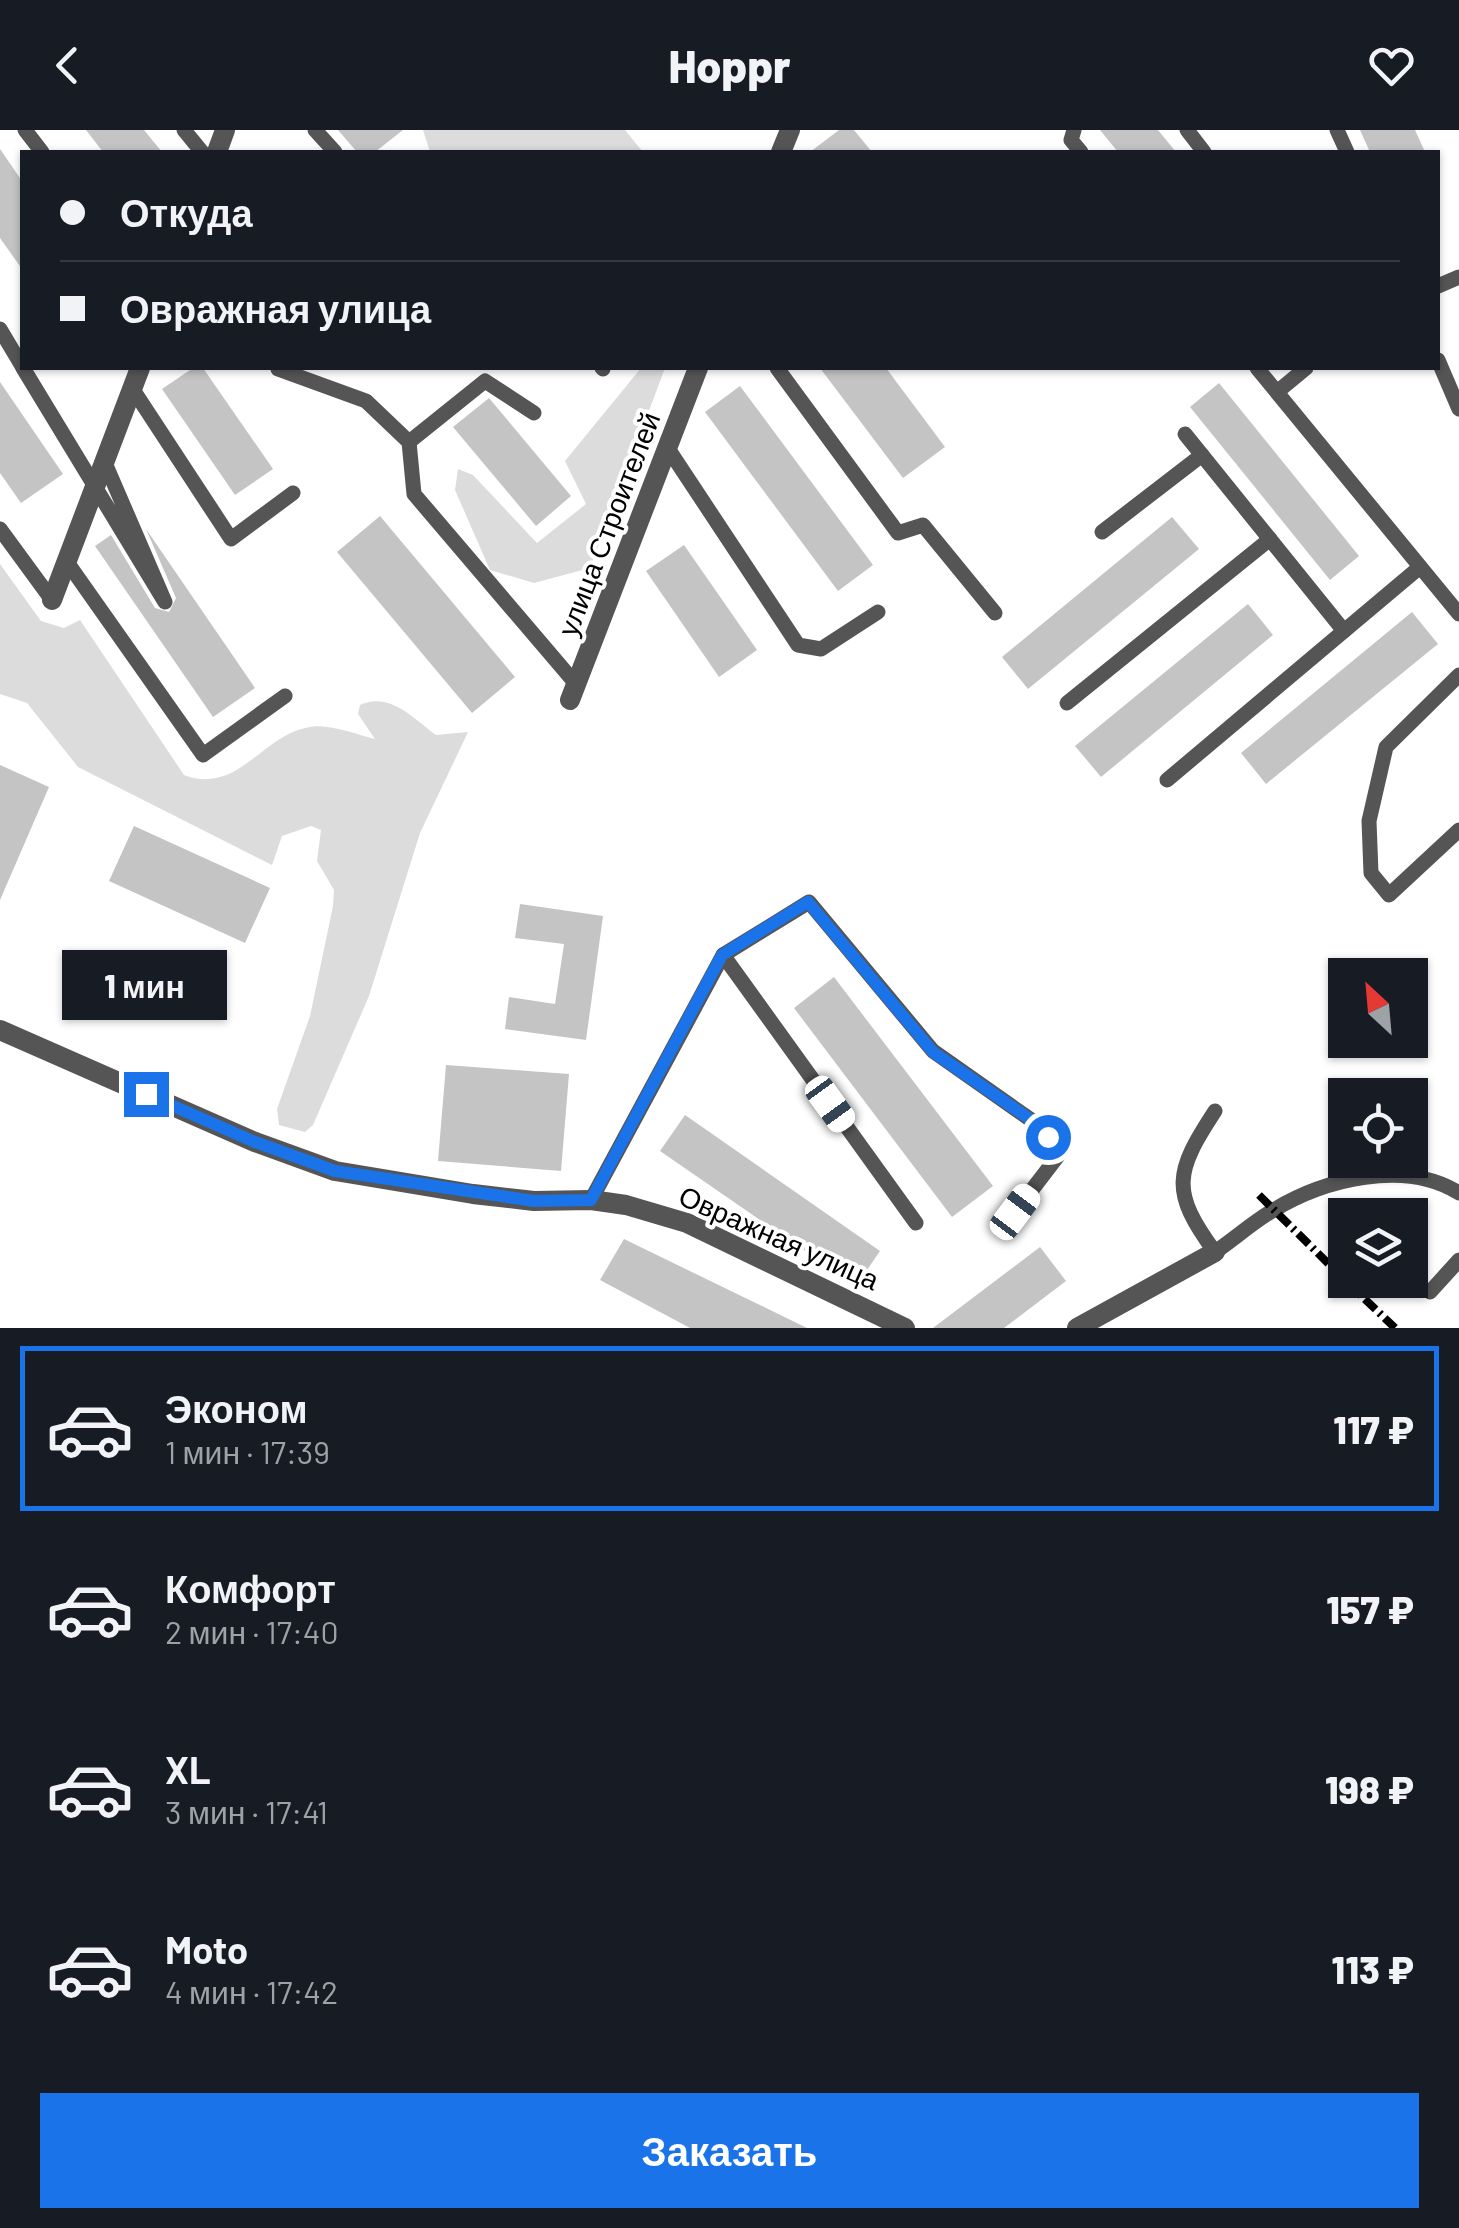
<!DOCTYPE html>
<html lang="ru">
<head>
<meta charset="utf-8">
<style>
  body { margin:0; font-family:Barlow,sans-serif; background:#20242c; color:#f1f3f6; height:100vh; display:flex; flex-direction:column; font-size:38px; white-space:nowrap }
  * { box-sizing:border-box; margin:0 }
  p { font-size:32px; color:#9ea1a6 }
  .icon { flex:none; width:55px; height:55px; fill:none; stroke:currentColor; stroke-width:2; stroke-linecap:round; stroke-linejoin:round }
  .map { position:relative; height:1198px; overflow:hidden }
  .sheet { display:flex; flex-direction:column; background:#171b24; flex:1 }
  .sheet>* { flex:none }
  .hud { position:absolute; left:20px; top:20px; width:1420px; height:220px; border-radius:0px; box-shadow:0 2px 8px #0004; display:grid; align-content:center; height:220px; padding:0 40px; background:#171b24 }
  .needle { width:65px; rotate:334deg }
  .fabs { position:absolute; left:1328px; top:828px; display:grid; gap:20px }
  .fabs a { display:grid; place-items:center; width:100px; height:100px; border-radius:0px; background:#171b24; box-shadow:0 2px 8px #0004; font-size:50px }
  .end { position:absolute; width:45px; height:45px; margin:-22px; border:12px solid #1a73e8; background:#fff; box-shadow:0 0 0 5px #fff }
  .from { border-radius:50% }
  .bubble { position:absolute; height:70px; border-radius:0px; background:#171b24; box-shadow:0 2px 8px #0004; font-size:32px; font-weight:800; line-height:70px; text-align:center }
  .car { position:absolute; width:30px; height:60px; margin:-30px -15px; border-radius:12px; box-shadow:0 0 8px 2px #0007; background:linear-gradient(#fff 24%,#345 0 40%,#fff 0 76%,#345 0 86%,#fff 0) }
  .hud b { display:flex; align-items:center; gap:35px; height:95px; font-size:38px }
  .hud b+b { border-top:2px solid #363941 }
  .hud i { width:25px; height:25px; background:#f1f3f6 }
  ul { padding:18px 0 0; list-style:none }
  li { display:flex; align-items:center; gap:30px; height:165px; margin:0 20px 15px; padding:0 20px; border:5px solid transparent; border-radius:0px }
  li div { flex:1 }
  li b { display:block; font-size:38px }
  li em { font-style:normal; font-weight:800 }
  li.active { border-color:#1a73e8 }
  li>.icon { width:90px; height:90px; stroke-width:1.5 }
  .primary-button { display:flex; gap:20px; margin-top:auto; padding:20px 40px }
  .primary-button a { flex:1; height:115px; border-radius:0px; background:#1a73e8; color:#fff; font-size:40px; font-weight:800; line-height:115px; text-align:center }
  header { display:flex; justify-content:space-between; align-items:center; height:130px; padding:0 40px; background:#171b24; font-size:45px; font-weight:800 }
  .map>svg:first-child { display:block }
  .green { fill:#dcdcdc }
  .building { fill:#c4c4c4 }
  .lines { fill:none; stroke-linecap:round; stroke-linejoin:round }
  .service { stroke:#555; stroke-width:15 }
  .minor { stroke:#555; stroke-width:20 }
  .rail { stroke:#000; stroke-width:8; stroke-dasharray:15 5 2.5 5; stroke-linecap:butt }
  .route { stroke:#1a73e8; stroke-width:12 }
  .labels { text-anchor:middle; stroke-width:8; stroke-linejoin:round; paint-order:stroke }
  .street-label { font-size:28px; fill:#000; stroke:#fff }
</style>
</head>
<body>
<header><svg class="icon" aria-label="back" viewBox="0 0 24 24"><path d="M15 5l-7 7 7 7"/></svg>Hoppr<svg class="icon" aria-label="heart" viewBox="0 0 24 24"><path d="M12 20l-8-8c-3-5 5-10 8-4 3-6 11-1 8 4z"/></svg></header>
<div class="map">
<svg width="1459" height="1198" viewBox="0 0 1459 1198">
  <rect width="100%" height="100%" fill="#fff"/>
  <g class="green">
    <path d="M423 0H625L643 22H430Z"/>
    <path d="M641 238H665L590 438 534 453 490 440 455 360 458 339 473 345 537 413 586 374 565 331Z"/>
    <path d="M0 434 41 491 64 498 80 490 184 645C236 665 261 608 305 598 327 592 353 604 375 609L358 584 360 575C390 561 414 589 436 605L468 602 420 703 369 866 313 995 305 1002 279 995 277 979 310 886 333 776 334 760 317 731 321 700 311 696 282 706 272 735 78 637 27 573 0 564Z"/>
  </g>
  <g class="building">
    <path d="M86 0H144L162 22H103Z"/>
    <path d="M338 0H403L375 22H357Z"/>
    <path d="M839 0H854L872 22H810Z"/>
    <path d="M1100 0H1158L1176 22H1118Z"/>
    <path d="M1360 0H1415L1425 22H1370Z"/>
    <path d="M0 19 22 51V139L0 108Z"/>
    <path d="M193 238H203L273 339 235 365 162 259Z"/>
    <path d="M820 238H886L945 317 903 348Z"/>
    <path d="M0 252 63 344 21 373 0 343Z"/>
    <path d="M1219 253 1359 426 1330 450 1190 277Z"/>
    <path d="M740 256 873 435 838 461 705 282Z"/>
    <path d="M489 268 571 366 536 396 453 297Z"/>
    <path d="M380 386 515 547 472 583 337 422Z"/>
    <path d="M1172 387 1199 419 1028 559 1002 527Z"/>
    <path d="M146 399 255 558 213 587 95 416 111 405 155 478 169 482 176 468Z"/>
    <path d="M684 415 757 520 719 547 646 441Z"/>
    <path d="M1248 474 1273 505 1101 647 1075 616Z"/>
    <path d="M1412 482 1438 514 1266 654 1241 623Z"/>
    <path d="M0 635 49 657 0 770Z"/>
    <path d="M134 696 270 758 245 813 109 751Z"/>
    <path d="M520 774 603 786 586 910 505 899 509 867 555 874 564 814 515 808Z"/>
    <path d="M834 847 993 1056 952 1087 794 878Z"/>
    <path d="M446 935 569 944 561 1041 438 1031Z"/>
    <path d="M685 985 880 1121 856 1156 660 1021Z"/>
    <path d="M624 1109 807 1198H690L600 1150Z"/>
    <path d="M1040 1117 1066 1151 1004 1198H933Z"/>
  </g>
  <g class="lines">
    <g class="service">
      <path d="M25 0 42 22"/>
      <path d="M184 0 202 22"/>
      <path d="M315 0 335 22"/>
      <path d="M1074 0 1071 10 1081 22"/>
      <path d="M1187 0 1204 22"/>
      <path d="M1337 0 1347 22"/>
      <path d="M1438 156 1459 147"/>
      <path d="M0 199 22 236"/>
      <path d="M1438 230 1459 279"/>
      <path d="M23 238 165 472 105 333"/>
      <path d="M602 238 603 239"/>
      <path d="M777 238 898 403 923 395 995 483"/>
      <path d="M1257 238 1459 484"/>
      <path d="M278 239 366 271 409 312 414 364 576 554"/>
      <path d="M132 258 231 409 293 363"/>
      <path d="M1277 262 1306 238"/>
      <path d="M1185 304 1344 501"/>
      <path d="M409 312 485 251 534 283"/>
      <path d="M667 317 798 515 821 519 878 482"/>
      <path d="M0 399 52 470"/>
      <path d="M1102 402 1202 325"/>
      <path d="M67 432 203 625 285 566"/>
      <path d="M1459 545 1386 617 1369 691 1371 743 1389 765 1459 700"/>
      <path d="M1067 573 1270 409"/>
      <path d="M1167 650 1420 437"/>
      <path d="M723 825 916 1093"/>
      <path d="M1215 981C1175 1042 1170 1061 1215 1122 1234 1109 1252 1093 1272 1081 1324 1049 1405 1029 1459 1063"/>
      <path d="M591 1070 723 825 809 772 933 921 1034 992 1061 1022 1015 1082"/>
      <path d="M1430 1162 1459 1130"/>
    </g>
    <g class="minor">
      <path d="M217 22 225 0"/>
      <path d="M781 22 790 0"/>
      <path d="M52 470 140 238"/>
      <path d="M570 570 698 238"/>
      <path d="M0 900 255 1012 335 1041 473 1064 534 1071 591 1070 626 1075 687 1093 905 1198"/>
      <path d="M1077 1198 1215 1122"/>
    </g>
    <g class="rail">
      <path d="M1259 1065 1345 1150"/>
      <path d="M1345 1150 1395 1198"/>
    </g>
  </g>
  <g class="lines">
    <path class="route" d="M146 964 255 1012 335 1041 534 1071 591 1070 722 825 808 772 933 922 1034 992 1048 1007"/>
  </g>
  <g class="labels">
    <g class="street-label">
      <text transform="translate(609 394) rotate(-69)" y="10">улица Строителей</text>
      <text transform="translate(779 1108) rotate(24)" y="10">Овражная улица</text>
    </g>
  </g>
</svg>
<div class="fabs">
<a><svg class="needle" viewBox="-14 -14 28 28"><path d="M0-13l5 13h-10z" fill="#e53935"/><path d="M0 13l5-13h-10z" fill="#9ea1a6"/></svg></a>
<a><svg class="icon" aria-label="locate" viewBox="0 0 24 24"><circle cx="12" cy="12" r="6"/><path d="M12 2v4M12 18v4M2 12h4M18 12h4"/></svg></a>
<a><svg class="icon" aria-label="layers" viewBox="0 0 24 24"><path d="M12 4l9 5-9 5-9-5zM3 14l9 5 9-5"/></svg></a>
</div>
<i class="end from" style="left:1048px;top:1007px"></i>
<i class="end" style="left:146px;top:964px"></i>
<div class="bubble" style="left:62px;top:820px;width:165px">1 мин</div>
<i class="car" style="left:830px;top:974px;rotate:144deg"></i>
<i class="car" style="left:1015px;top:1082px;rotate:37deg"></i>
<div class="hud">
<b><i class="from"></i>Откуда</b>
<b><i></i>Овражная улица</b>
</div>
</div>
<section class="sheet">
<ul>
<li class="active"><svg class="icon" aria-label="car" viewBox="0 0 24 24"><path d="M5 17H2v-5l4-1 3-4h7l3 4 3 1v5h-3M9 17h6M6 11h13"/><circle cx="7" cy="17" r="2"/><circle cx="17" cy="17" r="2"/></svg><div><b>Эконом</b><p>1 мин · 17:39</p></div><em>117 ₽</em></li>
<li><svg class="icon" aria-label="car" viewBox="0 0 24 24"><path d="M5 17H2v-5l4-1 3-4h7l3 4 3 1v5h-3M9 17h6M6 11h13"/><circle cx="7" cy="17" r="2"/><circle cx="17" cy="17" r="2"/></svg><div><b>Комфорт</b><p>2 мин · 17:40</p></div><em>157 ₽</em></li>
<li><svg class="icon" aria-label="car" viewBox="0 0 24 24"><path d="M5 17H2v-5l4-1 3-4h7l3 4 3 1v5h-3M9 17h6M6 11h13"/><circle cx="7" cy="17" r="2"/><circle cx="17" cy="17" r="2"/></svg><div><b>XL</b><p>3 мин · 17:41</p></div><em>198 ₽</em></li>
<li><svg class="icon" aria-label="car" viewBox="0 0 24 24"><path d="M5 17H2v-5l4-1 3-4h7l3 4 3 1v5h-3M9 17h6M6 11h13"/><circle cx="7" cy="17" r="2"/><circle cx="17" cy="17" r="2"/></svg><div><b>Moto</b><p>4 мин · 17:42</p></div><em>113 ₽</em></li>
</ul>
<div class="primary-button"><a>Заказать</a></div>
</section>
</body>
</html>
